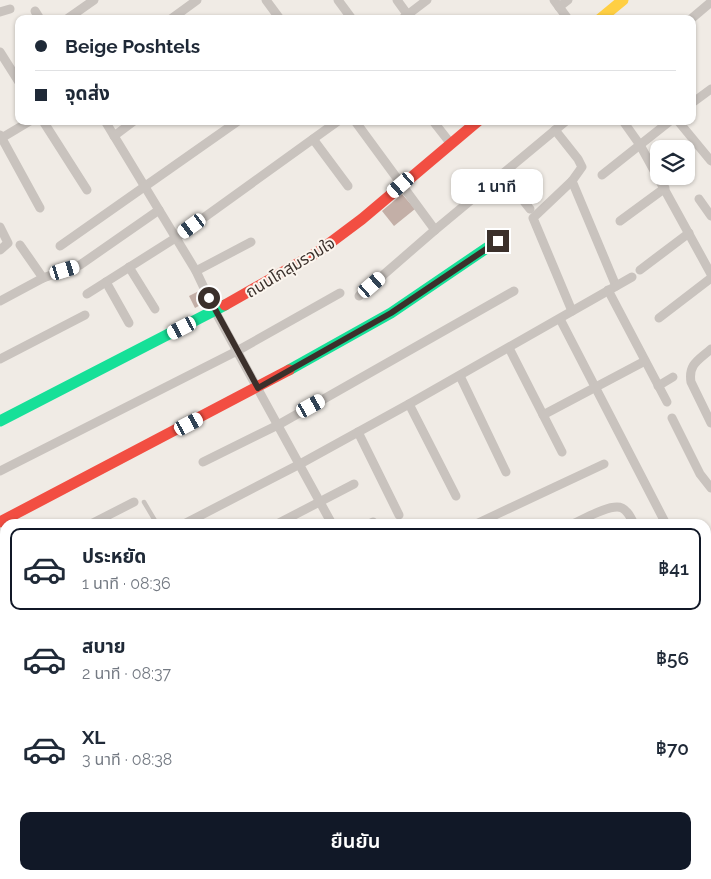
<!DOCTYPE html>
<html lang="th">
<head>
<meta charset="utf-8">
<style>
  body { margin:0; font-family:Raleway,"Noto Sans Thai",sans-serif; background:#f2f2f3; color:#1f2937; height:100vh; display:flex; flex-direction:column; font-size:19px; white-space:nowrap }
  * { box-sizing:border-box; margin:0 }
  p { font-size:16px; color:#747a83 }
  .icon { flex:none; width:28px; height:28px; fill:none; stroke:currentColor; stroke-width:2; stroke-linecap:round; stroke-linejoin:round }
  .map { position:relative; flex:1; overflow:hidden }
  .details { position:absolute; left:0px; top:519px; width:711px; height:361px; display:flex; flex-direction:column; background:#fff; border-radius:15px 15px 0 0; box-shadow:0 1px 4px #0004 }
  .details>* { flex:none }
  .banner { position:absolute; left:15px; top:15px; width:681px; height:110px; border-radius:10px; box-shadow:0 1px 4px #0004; display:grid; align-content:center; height:110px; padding:0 20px; background:#fff }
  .fabs { position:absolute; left:650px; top:140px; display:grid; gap:10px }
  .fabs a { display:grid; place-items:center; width:45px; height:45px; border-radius:10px; background:#fff; box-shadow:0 1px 4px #0004; font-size:25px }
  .end { position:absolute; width:22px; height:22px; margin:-11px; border:6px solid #3b302b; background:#fff; box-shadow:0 0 0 2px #fff }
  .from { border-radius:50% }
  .bubble { position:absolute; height:35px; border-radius:10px; background:#fff; box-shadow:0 1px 4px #0004; font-size:16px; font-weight:600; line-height:35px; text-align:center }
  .car { position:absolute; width:15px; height:30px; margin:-15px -8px; border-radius:6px; box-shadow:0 0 4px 1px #0007; background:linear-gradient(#fff 24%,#345 0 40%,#fff 0 76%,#345 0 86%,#fff 0) }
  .banner b { display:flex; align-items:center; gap:18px; height:48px; font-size:19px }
  .banner b+b { border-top:1px solid #e0e1e3 }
  .banner i { width:12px; height:12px; background:#1f2937 }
  ul { padding:9px 0 0; list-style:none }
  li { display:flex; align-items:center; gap:15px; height:82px; margin:0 10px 8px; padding:0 10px; border:2px solid transparent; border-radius:10px }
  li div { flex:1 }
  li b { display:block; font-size:19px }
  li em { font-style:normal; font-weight:600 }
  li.active { border-color:#111827 }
  li>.icon { width:45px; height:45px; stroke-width:1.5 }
  .primary-button { display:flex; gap:10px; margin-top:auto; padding:10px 20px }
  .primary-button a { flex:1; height:58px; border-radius:10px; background:#111827; color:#fff; font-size:20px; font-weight:600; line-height:58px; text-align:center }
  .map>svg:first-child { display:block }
  .water { fill:#a1c2c1 }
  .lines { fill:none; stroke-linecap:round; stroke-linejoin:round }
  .canal { stroke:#a1c2c1; stroke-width:9 }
  .building { fill:#c3afa7 }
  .lane { stroke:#c9c3be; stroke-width:4.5 }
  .street { stroke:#c9c3be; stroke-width:9 }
  .fast { stroke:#16e098; stroke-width:11 }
  .slow { stroke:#ffcf43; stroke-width:11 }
  .jam { stroke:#f24e42; stroke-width:11 }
  .route { stroke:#3b302b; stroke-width:6 }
  .labels { text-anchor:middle; stroke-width:4; stroke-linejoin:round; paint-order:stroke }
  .street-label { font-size:16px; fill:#3b302b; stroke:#fbf5ee }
</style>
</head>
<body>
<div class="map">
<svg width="711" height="879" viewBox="0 0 711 879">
  <rect width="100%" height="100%" fill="#f0ebe5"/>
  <path class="water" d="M517 875H667L674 879H519Z"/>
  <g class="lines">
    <g class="canal">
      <path d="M706 739 711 738"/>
      <path d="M229 879 248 875"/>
    </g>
  </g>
  <g class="building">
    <path d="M402 194 415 209 394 226 382 211Z"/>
    <path d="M199 291 204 303 195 308 189 296Z"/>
  </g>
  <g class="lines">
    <path class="lane" d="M144 502 157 524"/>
    <g class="street">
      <path d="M266 0 280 19"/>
      <path d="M338 0 352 19"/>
      <path d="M397 0 410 18"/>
      <path d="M554 0 568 19"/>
      <path d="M559 7 568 0"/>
      <path d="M35 11 40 19"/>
      <path d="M0 12 10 9"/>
      <path d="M67 19 94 0"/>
      <path d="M171 19 197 0"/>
      <path d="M402 19 427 0"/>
      <path d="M691 19 711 2"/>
      <path d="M0 52 19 82"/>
      <path d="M692 103 711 89"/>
      <path d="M43 121 87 190"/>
      <path d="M105 121 196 271 215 311 332 524"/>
      <path d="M355 121 435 230"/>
      <path d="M433 121 451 144"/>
      <path d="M623 121 640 145 711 274"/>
      <path d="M678 121 711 161"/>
      <path d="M555 130 578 159 582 167 572 181 533 218 572 311"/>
      <path d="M0 135 40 208"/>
      <path d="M114 136 134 121"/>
      <path d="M0 139 30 121"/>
      <path d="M313 139 348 186"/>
      <path d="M503 175 530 209"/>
      <path d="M602 175 670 121"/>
      <path d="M572 181 616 286"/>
      <path d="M699 199 711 216"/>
      <path d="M620 221 665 188"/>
      <path d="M0 227 8 243 0 250"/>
      <path d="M20 245 43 278"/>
      <path d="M60 246 238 121"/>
      <path d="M129 267 155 309"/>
      <path d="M640 270 689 233"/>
      <path d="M196 271 251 242"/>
      <path d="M106 282 129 323"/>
      <path d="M608 290 667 402"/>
      <path d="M87 294 177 237 338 121"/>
      <path d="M359 296 435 230 566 121"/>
      <path d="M0 301 43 278 80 265 159 210"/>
      <path d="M659 318 711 278"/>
      <path d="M560 319 666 524"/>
      <path d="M509 348 562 452"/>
      <path d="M711 349C699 360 688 364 691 382L711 423"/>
      <path d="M0 359 85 315"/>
      <path d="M460 376 506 472"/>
      <path d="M658 386 673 377"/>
      <path d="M409 404 456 496"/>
      <path d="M543 415 645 361"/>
      <path d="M672 418 700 474 711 488"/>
      <path d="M358 432 399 515"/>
      <path d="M203 462 278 425 514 291"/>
      <path d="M0 471 237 351 340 293"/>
      <path d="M91 524 134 502"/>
      <path d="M184 524 300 464 409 404 632 277"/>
      <path d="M277 524 354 484"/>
      <path d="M369 524 373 522"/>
      <path d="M476 524 604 464"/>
      <path d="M573 524C584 519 611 503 622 508 628 511 631 518 634 524"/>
      <path d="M0 571 5 568"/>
      <path d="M0 605 5 615"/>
      <path d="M0 651 5 649"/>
      <path d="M0 719 5 717"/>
      <path d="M1 769 5 764"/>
      <path d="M706 775 711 773"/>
      <path d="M0 815H5"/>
      <path d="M706 829H711"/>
      <path d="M471 875 472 879"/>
      <path d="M332 879 347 875"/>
    </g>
    <g class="fast">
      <path d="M289 370 391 313 497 241"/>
      <path d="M0 421 225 305"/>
    </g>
    <path class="slow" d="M600 19 623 0"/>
    <g class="jam">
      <path d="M225 305 318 252 362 219 478 121"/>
      <path d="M0 522 289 370"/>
    </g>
  </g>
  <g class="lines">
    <path class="route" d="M209 298 258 388 391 313 498 241"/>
  </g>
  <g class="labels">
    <g class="street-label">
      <text transform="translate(290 267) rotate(-31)" y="6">ถนนโกสุมรวมใจ</text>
    </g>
  </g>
</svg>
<div class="fabs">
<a><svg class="icon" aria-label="layers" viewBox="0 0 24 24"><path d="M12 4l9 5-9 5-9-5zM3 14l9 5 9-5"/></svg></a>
</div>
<i class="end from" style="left:209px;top:298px"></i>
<i class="end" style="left:498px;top:241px"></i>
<div class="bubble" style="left:451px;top:169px;width:92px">1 นาที</div>
<i class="car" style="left:401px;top:185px;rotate:229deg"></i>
<i class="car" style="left:192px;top:226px;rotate:234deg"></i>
<i class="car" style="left:65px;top:270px;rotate:73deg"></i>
<i class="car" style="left:372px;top:285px;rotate:49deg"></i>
<i class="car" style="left:182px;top:328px;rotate:243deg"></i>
<i class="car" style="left:311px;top:406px;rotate:61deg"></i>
<i class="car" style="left:189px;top:424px;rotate:62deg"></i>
<div class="banner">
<b><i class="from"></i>Beige Poshtels</b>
<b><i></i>จุดส่ง</b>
</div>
<section class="details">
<ul>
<li class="active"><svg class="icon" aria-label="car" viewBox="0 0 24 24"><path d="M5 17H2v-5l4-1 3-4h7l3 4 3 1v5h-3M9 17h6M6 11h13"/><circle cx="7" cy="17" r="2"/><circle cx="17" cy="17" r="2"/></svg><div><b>ประหยัด</b><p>1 นาที · 08:36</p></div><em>฿41</em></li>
<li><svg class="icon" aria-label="car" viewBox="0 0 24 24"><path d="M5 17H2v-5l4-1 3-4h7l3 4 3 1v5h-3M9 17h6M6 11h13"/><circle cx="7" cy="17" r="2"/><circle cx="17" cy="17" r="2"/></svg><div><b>สบาย</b><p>2 นาที · 08:37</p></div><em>฿56</em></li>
<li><svg class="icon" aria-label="car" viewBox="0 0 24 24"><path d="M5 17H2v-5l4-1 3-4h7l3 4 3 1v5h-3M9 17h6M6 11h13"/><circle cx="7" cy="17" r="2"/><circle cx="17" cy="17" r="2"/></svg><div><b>XL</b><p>3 นาที · 08:38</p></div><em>฿70</em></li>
</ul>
<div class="primary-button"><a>ยืนยัน</a></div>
</section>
</div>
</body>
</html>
